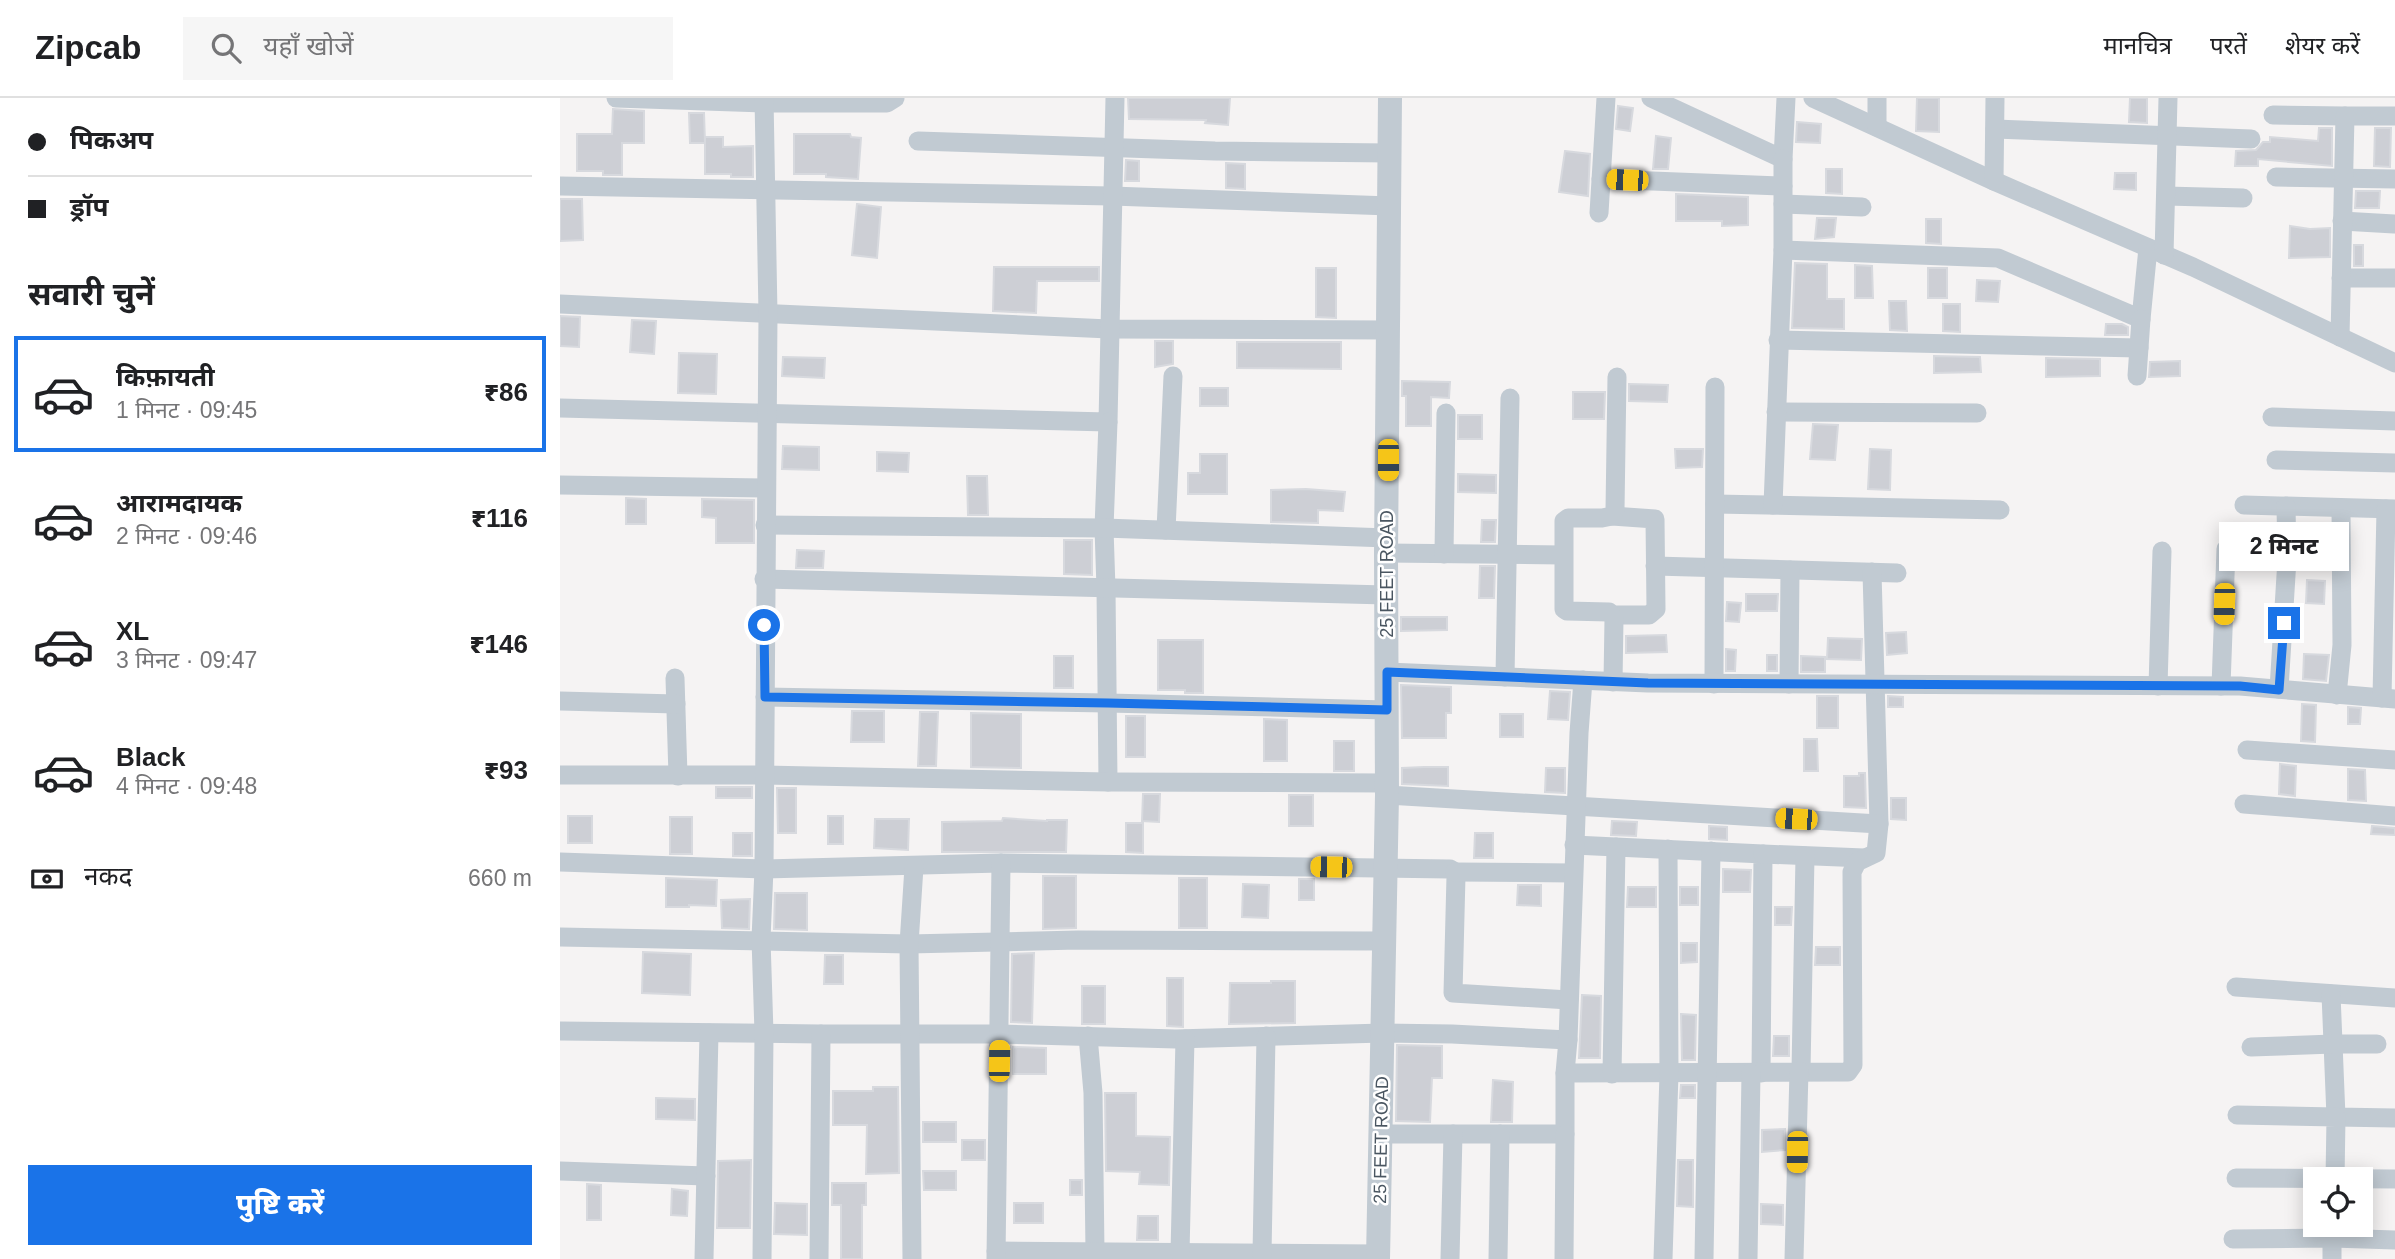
<!DOCTYPE html>
<html lang="hi">
<head>
<meta charset="utf-8">
<style>
  body { margin:0; font-family:Arial,"Noto Sans Devanagari",sans-serif; background:#f6f6f6; color:#202124; height:100vh; display:flex; flex-direction:column; font-size:26px; white-space:nowrap }
  * { box-sizing:border-box; margin:0 }
  p { font-size:23px; color:#757577 }
  .icon { flex:none; width:38px; height:38px; fill:none; stroke:currentColor; stroke-width:2; stroke-linecap:round; stroke-linejoin:round }
  .map { position:relative; flex:1; overflow:hidden }
  .details { display:flex; flex-direction:column; background:#fff; width:560px }
  .details>* { flex:none }
  .guide { display:grid; align-content:center; height:154px; padding:0 28px; background:#fff }
  .fabs { position:absolute; left:1743px; top:1069px; display:grid; gap:14px }
  .fabs a { display:grid; place-items:center; width:70px; height:70px; border-radius:0px; background:#fff; box-shadow:0 4px 18px #0003; font-size:35px }
  .end { position:absolute; width:32px; height:32px; margin:-16px; border:9px solid #1a73e8; background:#fff; box-shadow:0 0 0 4px #fff }
  .from { border-radius:50% }
  .bubble { position:absolute; height:49px; border-radius:0px; background:#fff; box-shadow:0 4px 18px #0003; font-size:23px; font-weight:800; line-height:49px; text-align:center }
  .car { position:absolute; width:21px; height:42px; margin:-21px -10px; border-radius:9px; box-shadow:0 0 5px 2px #0007; background:linear-gradient(#f5c518 24%,#345 0 40%,#f5c518 0 76%,#345 0 86%,#f5c518 0) }
  .guide b { display:flex; align-items:center; gap:24px; height:66px; font-size:26px }
  .guide b+b { border-top:2px solid #e0e0e0 }
  .guide i { width:18px; height:18px; background:#202124 }
  ul { padding:0; list-style:none }
  li { display:flex; align-items:center; gap:21px; height:116px; margin:0 14px 10px; padding:0 14px; border:4px solid transparent; border-radius:0px }
  li div { flex:1 }
  li b { display:block; font-size:26px }
  li em { font-style:normal; font-weight:800 }
  li.active { border-color:#1a73e8 }
  li>.icon { width:63px; height:63px; stroke-width:1.5 }
  h2 { padding:0 28px; font-size:32px; line-height:84px }
  .pay { display:flex; align-items:center; gap:18px; height:77px; padding:0 28px; font-size:26px }
  .pay p { margin-inline-start:auto }
  .button { display:flex; gap:14px; margin-top:auto; padding:14px 28px }
  .button a { flex:1; height:80px; border-radius:0px; background:#1a73e8; color:#fff; font-size:28px; font-weight:800; line-height:80px; text-align:center }
  header { display:flex; align-items:center; gap:42px; box-sizing:border-box; height:98px; padding:0 35px; background:#fff; border-bottom:2px solid #e0e0e0 }
  header strong { font-size:33px }
  nav { display:flex; gap:38px; margin-inline-start:auto; font-size:24px }
  .search { width:490px; height:63px; background:#f6f6f6; display:flex; align-items:center; gap:18px; box-sizing:border-box; padding:0 24px; border-radius:0px; color:#757577; font-size:26px }
  main { display:flex; flex:1; min-height:0 }
  .map>svg:first-child { display:block }
  .building { fill:#cdcfd5; stroke:#d7d9de; stroke-width:2 }
  .lines { fill:none; stroke-linecap:round; stroke-linejoin:round }
  .minor { stroke:#c1cad2; stroke-width:19 }
  .tertiary { stroke:#c1cad2; stroke-width:24 }
  .route { stroke:#1a73e8; stroke-width:9 }
  .labels { text-anchor:middle; stroke-width:5; stroke-linejoin:round; paint-order:stroke }
  .street-label { font-size:18px; fill:#4a5661; stroke:#fff }
</style>
</head>
<body>
<header>
<strong>Zipcab</strong>
<div class="search"><svg class="icon" aria-label="search" viewBox="0 0 24 24"><circle cx="10" cy="10" r="6"/><path d="M15 15l6 6"/></svg>यहाँ खोजें</div>
<nav><a>मानचित्र</a><a>परतें</a><a>शेयर करें</a></nav>
</header>
<main>
<section class="details">
<div class="guide">
<b><i class="from"></i>पिकअप</b>
<b><i></i>ड्रॉप</b>
</div>
<h2>सवारी चुनें</h2>
<ul>
<li class="active"><svg class="icon" aria-label="car" viewBox="0 0 24 24"><path d="M5 17H2v-5l4-1 3-4h7l3 4 3 1v5h-3M9 17h6M6 11h13"/><circle cx="7" cy="17" r="2"/><circle cx="17" cy="17" r="2"/></svg><div><b>किफ़ायती</b><p>1 मिनट · 09:45</p></div><em>₹86</em></li>
<li><svg class="icon" aria-label="car" viewBox="0 0 24 24"><path d="M5 17H2v-5l4-1 3-4h7l3 4 3 1v5h-3M9 17h6M6 11h13"/><circle cx="7" cy="17" r="2"/><circle cx="17" cy="17" r="2"/></svg><div><b>आरामदायक</b><p>2 मिनट · 09:46</p></div><em>₹116</em></li>
<li><svg class="icon" aria-label="car" viewBox="0 0 24 24"><path d="M5 17H2v-5l4-1 3-4h7l3 4 3 1v5h-3M9 17h6M6 11h13"/><circle cx="7" cy="17" r="2"/><circle cx="17" cy="17" r="2"/></svg><div><b>XL</b><p>3 मिनट · 09:47</p></div><em>₹146</em></li>
<li><svg class="icon" aria-label="car" viewBox="0 0 24 24"><path d="M5 17H2v-5l4-1 3-4h7l3 4 3 1v5h-3M9 17h6M6 11h13"/><circle cx="7" cy="17" r="2"/><circle cx="17" cy="17" r="2"/></svg><div><b>Black</b><p>4 मिनट · 09:48</p></div><em>₹93</em></li>
</ul>
<div class="pay"><svg class="icon" aria-label="cash" viewBox="0 0 24 24"><path d="M3 7h18v10H3z"/><circle cx="12" cy="12" r="2"/></svg>नकद<p>660 m</p></div>
<div class="button"><a>पुष्टि करें</a></div>
</section>
<div class="map">
<svg width="1835" height="1161" viewBox="0 0 1835 1161">
  <rect width="100%" height="100%" fill="#f5f3f3"/>
  <g class="building">
    <path d="M568 0H670L668 27 645 25 646 22 569 21Z"/>
    <path d="M1357 0H1379V34L1356 33Z"/>
    <path d="M1570 0H1587V25L1569 24Z"/>
    <path d="M1058 8 1073 10 1070 33 1056 31Z"/>
    <path d="M53 11 84 13V45H62V77H43V73H17V36H52Z"/>
    <path d="M129 15H144L145 45H130Z"/>
    <path d="M1237 24 1261 26 1260 45 1236 44Z"/>
    <path d="M1759 30H1772V68L1698 61V68H1675L1676 53 1696 52 1703 44H1710V39L1758 43Z"/>
    <path d="M1815 30H1831L1830 69 1814 68Z"/>
    <path d="M234 36H290L291 39 301 40 298 81 266 79V76H234Z"/>
    <path d="M1096 38 1111 40 1108 71H1093Z"/>
    <path d="M145 39H163V49L193 48V79H171V76H145Z"/>
    <path d="M1005 53 1030 56 1028 98 999 94Z"/>
    <path d="M566 62 579 63V83H565Z"/>
    <path d="M666 65 685 66V91L666 90Z"/>
    <path d="M1266 71H1282V96L1266 95Z"/>
    <path d="M1555 75H1576V92L1554 91Z"/>
    <path d="M1796 93H1820L1819 110H1795Z"/>
    <path d="M1116 96 1188 99V127L1162 128V123H1116Z"/>
    <path d="M0 101H22L23 142 0 143Z"/>
    <path d="M297 106 321 109 317 160 292 157Z"/>
    <path d="M1257 120H1276L1274 139 1255 141Z"/>
    <path d="M1366 121H1381V146L1366 145Z"/>
    <path d="M1730 128 1750 131 1770 130V159L1729 160Z"/>
    <rect x="1794" y="147" width="9" height="21"/>
    <path d="M1235 165 1267 166V201H1284V231L1232 230Z"/>
    <path d="M1295 167 1312 168 1313 200H1295Z"/>
    <path d="M434 169H539V183H477L476 215 433 213Z"/>
    <path d="M756 170H776V220L756 219Z"/>
    <rect x="1368" y="170" width="19" height="30"/>
    <path d="M1417 182 1440 183 1438 204 1416 203Z"/>
    <path d="M1329 203H1346L1347 233 1330 232Z"/>
    <path d="M1383 206H1400V234L1383 233Z"/>
    <path d="M0 218 20 219 19 249 0 248Z"/>
    <path d="M72 222 96 223 94 256 70 254Z"/>
    <path d="M1546 226H1562L1568 229V237H1545Z"/>
    <path d="M595 243H613V266L595 269Z"/>
    <path d="M677 244H781V271L677 270Z"/>
    <path d="M119 255 157 256 156 296 118 295Z"/>
    <path d="M1374 258 1420 259 1421 274 1374 275Z"/>
    <path d="M223 259 265 260 264 280 222 278Z"/>
    <path d="M1486 260 1540 261V278L1486 279Z"/>
    <path d="M1620 263V278L1589 279 1590 264Z"/>
    <path d="M842 283 890 284 889 300 871 299V328H846V298H842Z"/>
    <path d="M1069 286 1108 287 1107 304 1069 303Z"/>
    <rect x="640" y="290" width="28" height="18"/>
    <path d="M1013 294H1045L1044 321H1013Z"/>
    <rect x="898" y="317" width="24" height="24"/>
    <path d="M1253 326 1278 327 1275 362 1250 361Z"/>
    <path d="M223 348 259 349V372L222 371Z"/>
    <path d="M1115 351H1143L1142 369 1116 370Z"/>
    <path d="M1310 351 1331 352 1330 392 1308 391Z"/>
    <path d="M317 354 349 355 348 374 317 373Z"/>
    <path d="M640 356H667V396H628V375H640Z"/>
    <path d="M898 376 936 377V395L898 394Z"/>
    <path d="M407 378H427L428 417H408Z"/>
    <path d="M746 391 785 394 783 413 758 412V425L711 424V392Z"/>
    <path d="M66 400 86 401V426H66Z"/>
    <path d="M142 401 194 402V445H156V420L142 419Z"/>
    <path d="M922 422H936L935 444H921Z"/>
    <path d="M504 442H532V477L504 476Z"/>
    <path d="M237 452 264 453 263 470H236Z"/>
    <path d="M920 468H935L934 500H919Z"/>
    <path d="M1747 482 1765 483 1764 506 1746 505Z"/>
    <path d="M1186 496H1218L1217 513H1186Z"/>
    <path d="M1167 504 1181 505 1179 524 1166 523Z"/>
    <path d="M841 519H887V532L841 533Z"/>
    <path d="M1346 534 1347 555 1327 557 1326 535Z"/>
    <path d="M1106 537 1107 554 1066 555V538Z"/>
    <path d="M1268 540 1302 541 1301 562 1267 561Z"/>
    <path d="M598 542H643V595H625V592H598Z"/>
    <path d="M1166 551 1176 552 1175 573H1166Z"/>
    <path d="M1744 556 1769 557 1766 583 1743 581Z"/>
    <rect x="1207" y="557" width="10" height="16"/>
    <rect x="494" y="558" width="19" height="32"/>
    <path d="M1241 558 1265 559V574H1241Z"/>
    <path d="M841 587 891 589V615H886V640H842Z"/>
    <path d="M990 593 1010 594 1008 622 988 621Z"/>
    <rect x="1257" y="598" width="21" height="32"/>
    <path d="M1328 598 1343 599V609H1328Z"/>
    <path d="M1742 606 1756 607 1755 644 1741 643Z"/>
    <path d="M1788 609 1801 610 1800 626H1788Z"/>
    <path d="M292 613H324V644H291Z"/>
    <path d="M360 614H378L376 668H358Z"/>
    <path d="M411 615 461 616V670L411 669Z"/>
    <rect x="940" y="616" width="23" height="23"/>
    <rect x="566" y="618" width="19" height="41"/>
    <path d="M704 621 727 622V663H704Z"/>
    <path d="M1244 641H1257L1258 673H1244Z"/>
    <rect x="774" y="643" width="20" height="30"/>
    <path d="M1720 666 1736 668 1735 698 1719 696Z"/>
    <path d="M864 669H888V688L842 686V670Z"/>
    <path d="M986 670H1005V695L985 694Z"/>
    <path d="M1788 671 1805 672 1806 703 1788 702Z"/>
    <path d="M1299 675H1305L1306 710 1284 709V678H1299Z"/>
    <rect x="156" y="689" width="36" height="11"/>
    <path d="M217 690H236V735H218Z"/>
    <path d="M583 696H600L599 724 582 723Z"/>
    <rect x="729" y="697" width="24" height="31"/>
    <path d="M1331 700H1346V722L1331 721Z"/>
    <rect x="8" y="718" width="24" height="27"/>
    <rect x="268" y="718" width="15" height="28"/>
    <rect x="110" y="719" width="22" height="37"/>
    <path d="M443 720 487 723V722H507L506 754H382V724L442 723Z"/>
    <path d="M315 721H349L348 752 314 750Z"/>
    <path d="M1052 723 1077 724 1076 738 1051 737Z"/>
    <path d="M566 725H583V755L566 754Z"/>
    <path d="M1149 728 1167 729V742L1149 741Z"/>
    <path d="M1812 728 1835 730V737L1811 736Z"/>
    <rect x="173" y="735" width="19" height="23"/>
    <path d="M915 735H933V760H914Z"/>
    <path d="M1163 771 1191 772 1190 794H1163Z"/>
    <path d="M483 778H516V830L483 831Z"/>
    <path d="M106 780 157 782 156 808 129 807V809H106Z"/>
    <rect x="619" y="780" width="28" height="50"/>
    <rect x="739" y="781" width="15" height="21"/>
    <path d="M683 786 709 787 708 820 682 819Z"/>
    <path d="M958 787H981V808L957 807Z"/>
    <path d="M1068 789H1096V809H1067Z"/>
    <rect x="1120" y="789" width="18" height="18"/>
    <path d="M215 795H247V832L214 831Z"/>
    <path d="M190 801 189 831 162 830 161 802Z"/>
    <path d="M1215 809H1232L1231 827H1215Z"/>
    <path d="M1121 845H1137V864L1121 865Z"/>
    <path d="M1256 849H1280V867H1255Z"/>
    <path d="M83 854 131 856 130 897 82 895Z"/>
    <path d="M474 855 472 925 451 924 452 856Z"/>
    <path d="M265 857H283V886H264Z"/>
    <path d="M607 880H623V929L607 928Z"/>
    <path d="M711 883H735V925L669 926 670 885H711Z"/>
    <rect x="522" y="888" width="23" height="38"/>
    <path d="M1022 897 1041 898 1040 960H1019Z"/>
    <path d="M1121 916 1136 917 1135 962H1122Z"/>
    <path d="M1214 938H1229V958H1213Z"/>
    <path d="M837 947 882 948V980H872L870 1024 836 1023Z"/>
    <path d="M453 949 486 950V976H453Z"/>
    <path d="M933 982 953 984 952 1024H931Z"/>
    <path d="M1121 987H1135V1000H1120Z"/>
    <path d="M313 989H338L339 1075 306 1076 307 1027H273V993H313Z"/>
    <path d="M545 995H576V1038L610 1039 609 1087 579 1086 580 1074 546 1073Z"/>
    <path d="M96 1000 135 1001V1022L96 1021Z"/>
    <rect x="363" y="1024" width="33" height="20"/>
    <path d="M1225 1031V1052L1202 1054V1032Z"/>
    <rect x="402" y="1042" width="23" height="20"/>
    <path d="M191 1062 190 1130H157L158 1063Z"/>
    <path d="M1118 1062H1133V1109L1117 1108Z"/>
    <path d="M363 1073H396V1092H364Z"/>
    <rect x="510" y="1082" width="12" height="15"/>
    <path d="M272 1085H306V1107H302V1161H281V1107H272Z"/>
    <path d="M27 1086 41 1087V1122H27Z"/>
    <path d="M112 1091 128 1093 127 1118 111 1117Z"/>
    <path d="M215 1105 247 1106V1137L214 1136Z"/>
    <rect x="454" y="1105" width="29" height="20"/>
    <path d="M1201 1106 1223 1107V1127L1201 1126Z"/>
    <path d="M578 1118H598V1142H577Z"/>
  </g>
  <g class="lines">
    <g class="minor">
      <path d="M56 0 204 5H327L335 0"/>
      <path d="M1091 0 1223 61 1226 0"/>
      <path d="M1253 0 1434 83 1633 169 1835 265"/>
      <path d="M1713 17 1785 18"/>
      <path d="M1317 29V0"/>
      <path d="M1435 31 1691 41"/>
      <path d="M358 43 655 53 830 55"/>
      <path d="M1716 79 1835 81"/>
      <path d="M1041 81 1223 88"/>
      <path d="M1434 83 1435 0"/>
      <path d="M0 88 552 98 830 108"/>
      <path d="M1606 98 1683 100"/>
      <path d="M1223 106 1302 109"/>
      <path d="M1039 115 1046 0"/>
      <path d="M1782 123 1834 126"/>
      <path d="M1223 152 1438 160 1581 221 1588 150"/>
      <path d="M1604 157 1608 0"/>
      <path d="M1781 180H1835"/>
      <path d="M0 206 549 231 829 232"/>
      <path d="M1780 239 1785 18H1835"/>
      <path d="M1218 242 1579 250"/>
      <path d="M1577 278 1581 221"/>
      <path d="M0 310 548 324 555 0"/>
      <path d="M1216 314 1417 315"/>
      <path d="M1712 319 1835 323"/>
      <path d="M548 324 544 430 546 491 548 684"/>
      <path d="M1716 362 1835 365"/>
      <path d="M0 387 206 390"/>
      <path d="M1155 406 1440 412"/>
      <path d="M1213 407 1223 152V61"/>
      <path d="M1684 407 1835 411"/>
      <path d="M205 427 544 430 827 440"/>
      <path d="M606 432 613 278"/>
      <path d="M826 455 1003 457"/>
      <path d="M884 456 886 315"/>
      <path d="M1095 468 1337 475"/>
      <path d="M1312 474 1319 726"/>
      <path d="M204 481 826 497"/>
      <path d="M1052 517H1089L1096 511 1095 421 1052 418"/>
      <path d="M827 574 1088 585 1680 588 1835 601"/>
      <path d="M945 579 950 300"/>
      <path d="M115 580 118 678"/>
      <path d="M1053 584 1054 521 1049 514 1007 513 1004 511V423L1008 420H1042L1052 418 1055 412 1057 279"/>
      <path d="M1154 586 1155 289"/>
      <path d="M1229 586 1230 472"/>
      <path d="M1598 588 1602 453"/>
      <path d="M1661 588 1666 451"/>
      <path d="M1719 591 1727 461 1726 408"/>
      <path d="M1777 597 1782 547 1781 410"/>
      <path d="M205 599 548 605 827 612"/>
      <path d="M1822 600 1826 411"/>
      <path d="M0 603 116 606"/>
      <path d="M1687 652 1835 662"/>
      <path d="M0 677H204L548 684 827 685"/>
      <path d="M1684 706 1835 718"/>
      <path d="M1014 747 1203 756 1201 975"/>
      <path d="M1203 756 1304 760"/>
      <path d="M0 764 204 771 441 765 890 771 895 774 896 778 893 895 1009 902"/>
      <path d="M895 774 1013 775"/>
      <path d="M0 839 349 846 518 842 825 843"/>
      <path d="M1676 889 1835 900"/>
      <path d="M1771 896 1776 1019 1835 1020"/>
      <path d="M0 933 261 936H439L616 941 823 935 892 936 1008 942 1005 975 1288 974 1293 967 1292 774 1297 764 1316 755 1319 726 827 697"/>
      <path d="M528 938 533 995 535 1154"/>
      <path d="M1008 942 1019 635 1023 582"/>
      <path d="M1691 949 1773 946H1817"/>
      <path d="M1241 973 1245 758"/>
      <path d="M1052 976 1056 749"/>
      <path d="M1677 1017 1776 1019 1775 1082"/>
      <path d="M821 1036H1005V975"/>
      <path d="M0 1073 146 1078"/>
      <path d="M1676 1080 1835 1081"/>
      <path d="M1773 1128 1772 1140 1835 1142"/>
      <path d="M1673 1141 1772 1140V1161"/>
      <path d="M436 1153 818 1156"/>
      <path d="M620 1155 625 941"/>
      <path d="M702 1156 706 938"/>
      <path d="M144 1161 149 935"/>
      <path d="M202 1161 204 935 201 841 204 771 208 216 204 0"/>
      <path d="M259 1161 261 936"/>
      <path d="M352 1161 349 846 354 769"/>
      <path d="M436 1161 441 765"/>
      <path d="M890 1161 893 1036"/>
      <path d="M938 1161 940 1036"/>
      <path d="M1004 1161 1005 1036"/>
      <path d="M1103 1161 1109 976 1108 751"/>
      <path d="M1144 1161 1151 753"/>
      <path d="M1188 1161 1191 975"/>
      <path d="M1234 1161 1239 973"/>
    </g>
    <path class="tertiary" d="M818 1161 827 697 826 455 830 0"/>
  </g>
  <g class="lines">
    <path class="route" d="M204 527 205 599 548 605 827 612V574L1088 585 1680 588 1719 592 1724 525"/>
  </g>
  <g class="labels">
    <g class="street-label">
      <text transform="translate(827 476) rotate(-90)" y="6">25 FEET ROAD</text>
      <text transform="translate(821 1042) rotate(-89)" y="6">25 FEET ROAD</text>
    </g>
  </g>
</svg>
<div class="fabs">
<a><svg class="icon" aria-label="locate" viewBox="0 0 24 24"><circle cx="12" cy="12" r="6"/><path d="M12 2v4M12 18v4M2 12h4M18 12h4"/></svg></a>
</div>
<i class="end from" style="left:204px;top:527px"></i>
<i class="end" style="left:1724px;top:525px"></i>
<div class="bubble" style="left:1659px;top:424px;width:130px">2 मिनट</div>
<i class="car" style="left:1067px;top:82px;rotate:272deg"></i>
<i class="car" style="left:828px;top:362px;rotate:180deg"></i>
<i class="car" style="left:1664px;top:506px;rotate:182deg"></i>
<i class="car" style="left:1236px;top:721px;rotate:273deg"></i>
<i class="car" style="left:771px;top:769px;rotate:271deg"></i>
<i class="car" style="left:439px;top:963px;rotate:1deg"></i>
<i class="car" style="left:1237px;top:1054px;rotate:181deg"></i>
</div>
</main>
</body>
</html>
